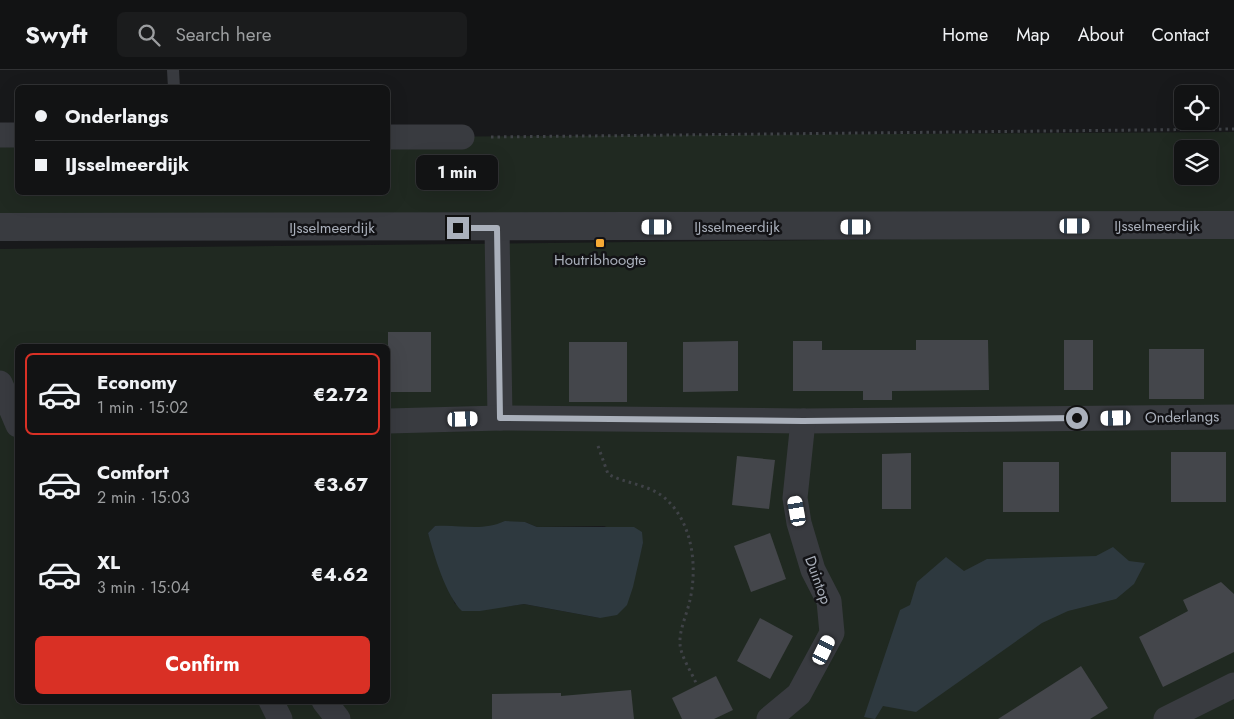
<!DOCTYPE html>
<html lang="en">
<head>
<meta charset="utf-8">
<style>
  body { margin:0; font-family:Jost,sans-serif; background:#1b1c1d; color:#f1f3f6; height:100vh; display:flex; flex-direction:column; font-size:19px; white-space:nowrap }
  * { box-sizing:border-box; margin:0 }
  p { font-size:16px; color:#9c9ea0 }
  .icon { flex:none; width:28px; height:28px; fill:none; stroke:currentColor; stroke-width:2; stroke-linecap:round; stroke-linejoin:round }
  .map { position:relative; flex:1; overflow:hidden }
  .side { position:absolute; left:15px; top:274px; width:375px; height:360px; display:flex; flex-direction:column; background:#121314; border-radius:8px; box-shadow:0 5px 20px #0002,0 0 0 1px #313234 }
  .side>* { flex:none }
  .top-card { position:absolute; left:15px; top:15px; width:375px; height:110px; border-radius:8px; box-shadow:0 5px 20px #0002,0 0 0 1px #313234; display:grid; align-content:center; height:110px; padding:0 20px; background:#121314 }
  .tools { position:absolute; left:1174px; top:15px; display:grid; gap:10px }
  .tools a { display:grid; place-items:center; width:45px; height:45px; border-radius:8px; background:#121314; box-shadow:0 5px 20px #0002,0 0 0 1px #313234; font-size:25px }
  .end { position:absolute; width:22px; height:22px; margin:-11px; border:6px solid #aab0bb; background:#111; box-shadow:0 0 0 2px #111 }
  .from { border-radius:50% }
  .bubble { position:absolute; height:35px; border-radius:8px; background:#121314; box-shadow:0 5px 20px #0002,0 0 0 1px #313234; font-size:16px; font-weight:700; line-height:35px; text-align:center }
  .car { position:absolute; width:15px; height:30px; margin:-15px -8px; border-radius:6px; box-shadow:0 0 4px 1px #0007; background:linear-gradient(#fff 24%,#345 0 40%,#fff 0 76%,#345 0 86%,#fff 0) }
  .top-card b { display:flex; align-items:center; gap:18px; height:48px; font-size:19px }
  .top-card b+b { border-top:1px solid #313234 }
  .top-card i { width:12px; height:12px; background:#f1f3f6 }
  ul { padding:9px 0 0; list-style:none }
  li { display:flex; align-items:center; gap:15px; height:82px; margin:0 10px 8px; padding:0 10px; border:2px solid transparent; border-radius:8px }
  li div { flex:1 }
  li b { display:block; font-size:19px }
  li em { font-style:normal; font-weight:700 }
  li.active { border-color:#d93025 }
  li>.icon { width:45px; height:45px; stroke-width:1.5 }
  .button { display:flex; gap:10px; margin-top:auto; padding:10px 20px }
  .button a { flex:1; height:58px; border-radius:8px; background:#d93025; color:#fff; font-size:20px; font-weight:700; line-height:58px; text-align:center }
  header { display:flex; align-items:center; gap:30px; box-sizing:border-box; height:70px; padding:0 25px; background:#121314; border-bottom:1px solid #313234 }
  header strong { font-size:24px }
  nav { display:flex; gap:28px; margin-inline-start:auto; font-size:18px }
  .search { width:350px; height:45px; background:#1b1c1d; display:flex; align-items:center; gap:12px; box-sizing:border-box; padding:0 18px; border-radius:8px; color:#9c9ea0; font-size:19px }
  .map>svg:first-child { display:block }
  .green { fill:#202921; fill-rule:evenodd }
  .water { fill:#2e393f }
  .building { fill:#44464b }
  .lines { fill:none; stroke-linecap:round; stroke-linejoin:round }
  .path { stroke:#3f4247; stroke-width:3; stroke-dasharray:2.5 4; stroke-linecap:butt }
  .service { stroke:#393b40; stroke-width:12 }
  .minor { stroke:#393b40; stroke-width:25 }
  .tertiary { stroke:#393b40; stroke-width:28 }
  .route { stroke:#aab0bb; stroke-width:6 }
  .poi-dot { fill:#f6aa35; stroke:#131316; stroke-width:2 }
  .labels { text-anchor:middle; stroke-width:5; stroke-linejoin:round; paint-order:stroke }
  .street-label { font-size:15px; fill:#aab0bb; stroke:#131316 }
  .poi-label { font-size:15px; fill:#aab0bb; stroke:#131316 }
</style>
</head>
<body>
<header>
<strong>Swyft</strong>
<div class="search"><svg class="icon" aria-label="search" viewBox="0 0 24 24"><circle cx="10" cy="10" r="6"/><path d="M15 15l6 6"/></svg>Search here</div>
<nav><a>Home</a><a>Map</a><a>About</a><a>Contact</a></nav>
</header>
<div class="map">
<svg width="1234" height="649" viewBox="0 0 1234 649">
  <rect width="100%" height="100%" fill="#18191b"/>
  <g class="green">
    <path d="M1234 62V142L0 145V74L17 73 18 122H388V67ZM1182 79H1210V106H1182Z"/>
    <path d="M1234 159V649H0V179L1001 168ZM18 276H388V631H18ZM525 452 537 457 604 456 643 473 637 494 600 548 524 534 503 537 455 534 428 463 435 456 478 459Z"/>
  </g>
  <g class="water">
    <path d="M505 451 525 452 537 457H634L642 462 643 473 633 517 627 535 617 545 600 548 524 534 480 541H462C446 526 434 485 428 463L435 456C460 454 481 462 505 451Z"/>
    <path d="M1113 477 1129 491 1145 493 1134 514 1116 529 1068 541 1042 553 916 642 883 636 875 649 864 647 900 540 910 535 917 512 946 487 964 501 987 489 1096 486Z"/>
  </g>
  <g class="building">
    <rect x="388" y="262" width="43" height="60"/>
    <path d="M916 270H988L989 320 892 321V330H863V321H793V271H822V280H916Z"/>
    <rect x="1064" y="270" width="29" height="50"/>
    <path d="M738 271V321L683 322V272Z"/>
    <rect x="569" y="272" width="58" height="60"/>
    <rect x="1149" y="279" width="55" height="50"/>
    <rect x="1171" y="382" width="55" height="50"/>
    <path d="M911 383V439H882V384Z"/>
    <path d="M737 386 775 390 769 439 732 435Z"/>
    <rect x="1003" y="392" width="56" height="50"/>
    <path d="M770 463 786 509 751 522 734 476Z"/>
    <path d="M1221 512 1234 524V582L1163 617 1139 567 1188 541 1183 530Z"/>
    <path d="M760 548 793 566 770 609 737 591Z"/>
    <path d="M1081 596 1108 638 1090 649H998Z"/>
    <path d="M716 606 733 640 714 649H682L672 628Z"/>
    <path d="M631 620 634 649H492V624L561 623V626Z"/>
  </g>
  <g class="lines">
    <g class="path">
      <path d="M491 67 1234 59"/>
      <path d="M598 376 608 404C624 413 645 414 661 425 692 448 698 494 690 530 687 544 679 560 680 574 681 587 691 601 696 613"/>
    </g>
    <path class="service" d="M173 0 174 18"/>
    <g class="minor">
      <path d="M0 65H18"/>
      <path d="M388 67H462"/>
      <path d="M497 158 500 348"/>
      <path d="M0 313 18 355"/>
      <path d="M388 351 500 348 803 351 1234 347"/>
      <path d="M271 631 280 649"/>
      <path d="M324 631 338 649"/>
      <path d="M769 649 799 624 832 563 829 531 813 500 799 453 795 428 803 351"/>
      <path d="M1166 649 1234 615"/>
    </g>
    <path class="tertiary" d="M0 157 1234 155"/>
  </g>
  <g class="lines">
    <path class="route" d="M458 158H497L500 348 803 351 1077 348"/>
  </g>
  <rect class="poi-dot" x="595" y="168" width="10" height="10" rx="2.5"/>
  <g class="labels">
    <g class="street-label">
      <text x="1157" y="161">IJsselmeerdijk</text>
      <text x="737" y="162">IJsselmeerdijk</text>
      <text x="332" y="163">IJsselmeerdijk</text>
      <text transform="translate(1182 347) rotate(-1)" y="5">Onderlangs</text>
      <text transform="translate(818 510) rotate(70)" y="5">Duintop</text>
    </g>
    <g class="poi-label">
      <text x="600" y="195">Houtribhoogte</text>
    </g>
  </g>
</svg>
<div class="tools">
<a><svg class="icon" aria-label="locate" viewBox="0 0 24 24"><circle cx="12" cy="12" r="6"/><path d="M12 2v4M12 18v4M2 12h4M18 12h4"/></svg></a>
<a><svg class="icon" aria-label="layers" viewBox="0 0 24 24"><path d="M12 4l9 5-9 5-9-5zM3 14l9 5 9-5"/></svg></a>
</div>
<i class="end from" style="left:1077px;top:348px"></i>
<i class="end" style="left:458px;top:158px"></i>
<div class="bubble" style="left:416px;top:85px;width:82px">1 min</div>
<i class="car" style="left:1075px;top:156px;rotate:90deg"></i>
<i class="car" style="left:657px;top:157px;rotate:270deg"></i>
<i class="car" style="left:856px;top:157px;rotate:270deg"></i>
<i class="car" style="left:1116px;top:348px;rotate:269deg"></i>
<i class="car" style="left:463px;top:349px;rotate:88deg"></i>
<i class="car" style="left:797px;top:441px;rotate:350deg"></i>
<i class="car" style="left:824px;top:580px;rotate:26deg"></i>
<div class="top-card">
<b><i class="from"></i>Onderlangs</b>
<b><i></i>IJsselmeerdijk</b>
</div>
<section class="side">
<ul>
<li class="active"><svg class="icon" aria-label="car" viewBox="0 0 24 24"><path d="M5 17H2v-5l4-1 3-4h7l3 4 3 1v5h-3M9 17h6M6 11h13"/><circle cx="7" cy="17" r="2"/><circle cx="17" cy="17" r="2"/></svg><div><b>Economy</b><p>1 min · 15:02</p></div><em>€2.72</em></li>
<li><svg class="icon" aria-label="car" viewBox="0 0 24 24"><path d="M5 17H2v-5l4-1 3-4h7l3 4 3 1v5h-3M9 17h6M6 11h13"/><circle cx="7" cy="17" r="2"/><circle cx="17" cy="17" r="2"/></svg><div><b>Comfort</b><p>2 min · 15:03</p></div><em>€3.67</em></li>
<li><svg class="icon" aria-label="car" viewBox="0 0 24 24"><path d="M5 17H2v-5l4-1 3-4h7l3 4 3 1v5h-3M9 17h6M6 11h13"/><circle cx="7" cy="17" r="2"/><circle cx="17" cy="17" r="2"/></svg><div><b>XL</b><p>3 min · 15:04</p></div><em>€4.62</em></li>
</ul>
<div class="button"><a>Confirm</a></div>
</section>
</div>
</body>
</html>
